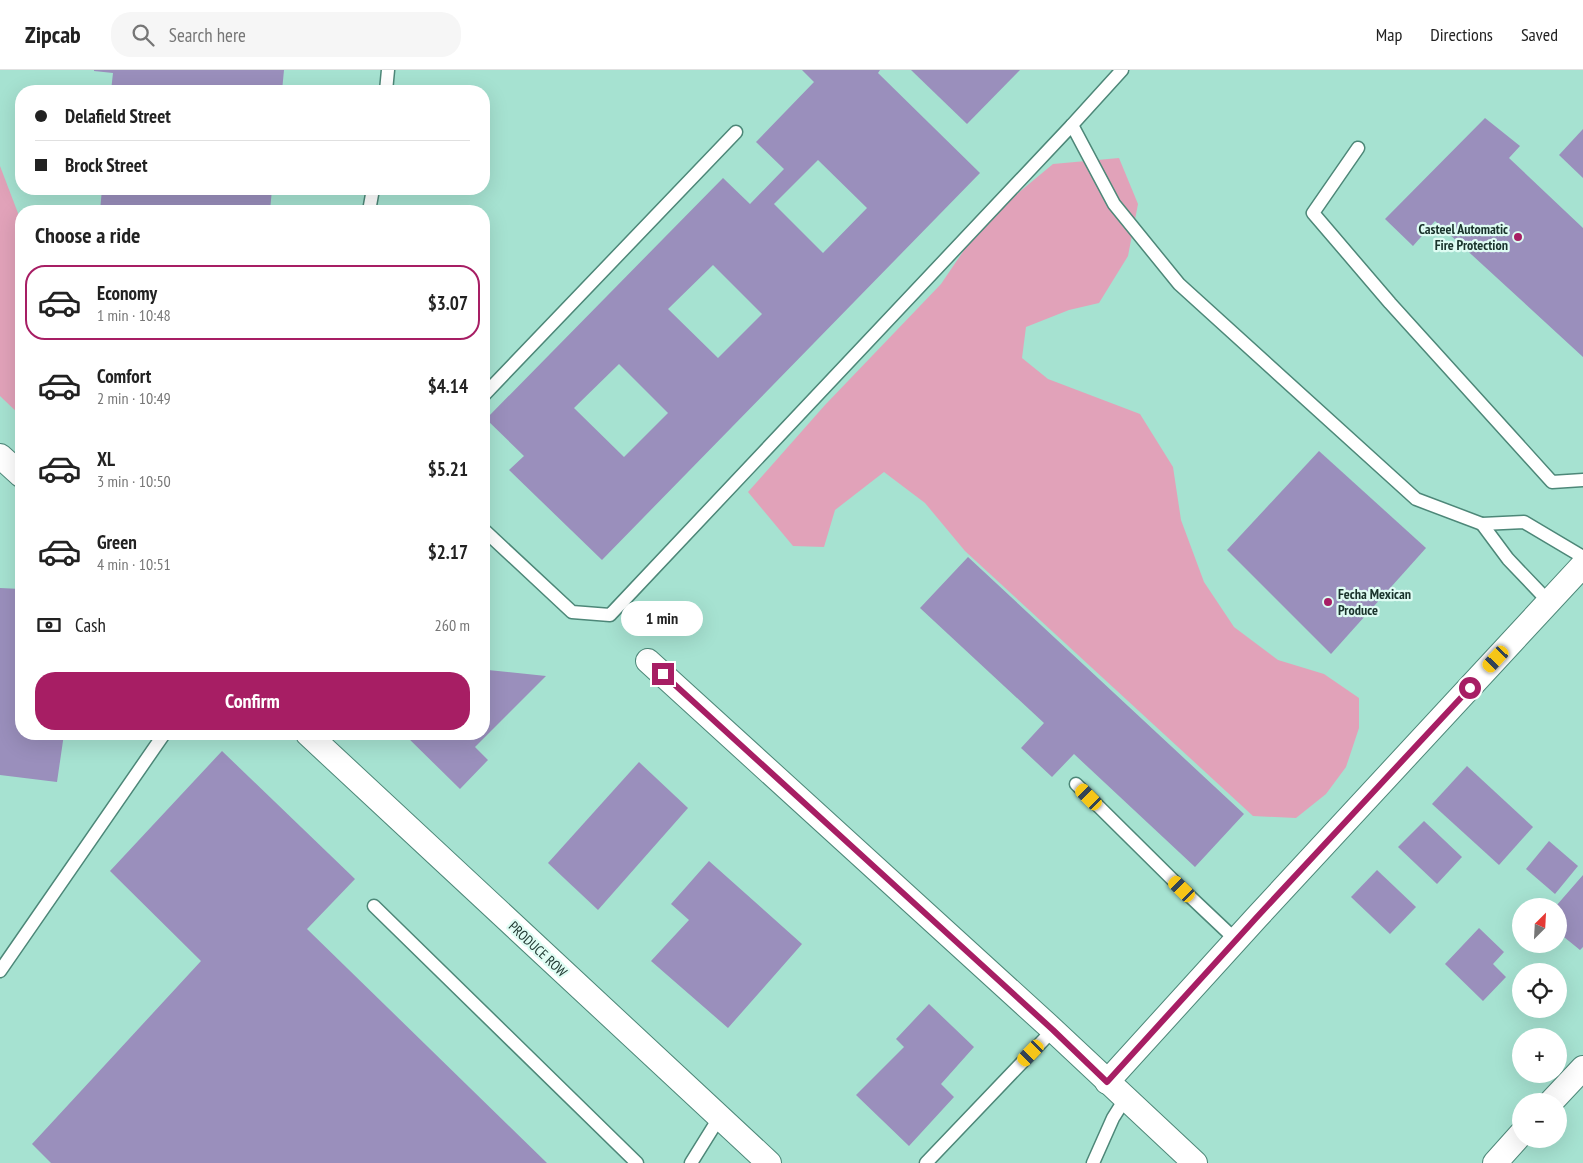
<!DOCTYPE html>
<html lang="en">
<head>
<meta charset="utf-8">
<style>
  body { margin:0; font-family:"PT Sans Narrow",sans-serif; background:#f6f6f6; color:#222; height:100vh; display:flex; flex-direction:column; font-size:19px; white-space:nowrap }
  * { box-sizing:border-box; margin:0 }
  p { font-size:16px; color:#767676 }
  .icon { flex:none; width:28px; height:28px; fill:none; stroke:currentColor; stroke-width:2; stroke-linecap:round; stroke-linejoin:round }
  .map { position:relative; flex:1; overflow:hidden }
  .sheet { position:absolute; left:15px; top:135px; width:475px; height:535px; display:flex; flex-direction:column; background:#fff; border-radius:20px; box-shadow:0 5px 20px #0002 }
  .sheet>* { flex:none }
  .banner { position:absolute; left:15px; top:15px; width:475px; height:110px; border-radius:20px; box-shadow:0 5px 20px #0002; display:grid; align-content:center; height:110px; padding:0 20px; background:#fff }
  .needle { width:32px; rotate:24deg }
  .fabs { position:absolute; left:1512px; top:828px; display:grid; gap:10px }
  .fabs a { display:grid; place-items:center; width:55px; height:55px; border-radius:50%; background:#fff; box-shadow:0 5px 20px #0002; font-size:25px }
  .end { position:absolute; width:22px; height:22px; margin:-11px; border:6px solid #a71e64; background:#fff; box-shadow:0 0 0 2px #fff }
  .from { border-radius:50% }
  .bubble { position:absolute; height:35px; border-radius:18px; background:#fff; box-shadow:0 5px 20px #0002; font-size:16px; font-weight:800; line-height:35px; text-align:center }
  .car { position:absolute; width:15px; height:30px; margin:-15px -8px; border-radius:6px; box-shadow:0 0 4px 1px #0007; background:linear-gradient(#f5c518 24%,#345 0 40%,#f5c518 0 76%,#345 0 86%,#f5c518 0) }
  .banner b { display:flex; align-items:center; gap:18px; height:48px; font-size:19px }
  .banner b+b { border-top:1px solid #e0e0e0 }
  .banner i { width:12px; height:12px; background:#222 }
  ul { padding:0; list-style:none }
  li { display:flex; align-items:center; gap:15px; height:75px; margin:0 10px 8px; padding:0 10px; border:2px solid transparent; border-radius:20px }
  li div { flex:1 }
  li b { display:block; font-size:19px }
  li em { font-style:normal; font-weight:800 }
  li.selected { border-color:#a71e64 }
  li>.icon { width:45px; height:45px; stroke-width:1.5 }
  h2 { padding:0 20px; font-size:22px; line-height:60px }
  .pay { display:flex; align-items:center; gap:12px; height:55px; padding:0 20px; font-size:19px }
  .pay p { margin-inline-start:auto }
  .button { display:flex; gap:10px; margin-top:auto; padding:10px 20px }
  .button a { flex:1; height:58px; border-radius:20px; background:#a71e64; color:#fff; font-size:20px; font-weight:800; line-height:58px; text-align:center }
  header { display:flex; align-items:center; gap:30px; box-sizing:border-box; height:70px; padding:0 25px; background:#fff; border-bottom:1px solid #e0e0e0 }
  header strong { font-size:24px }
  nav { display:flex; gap:28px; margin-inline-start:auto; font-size:18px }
  .search { width:350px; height:45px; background:#f6f6f6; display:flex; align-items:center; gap:12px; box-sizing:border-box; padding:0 18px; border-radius:20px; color:#767676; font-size:19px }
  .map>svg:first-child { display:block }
  .green { fill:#e1a2b9 }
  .building { fill:#9a8fbc; fill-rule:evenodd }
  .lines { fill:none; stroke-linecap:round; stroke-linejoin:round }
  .lane-casing { stroke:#4d8778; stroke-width:15 }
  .street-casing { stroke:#4d8778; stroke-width:26 }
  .lane { stroke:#fff; stroke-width:12 }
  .street { stroke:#fff; stroke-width:24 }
  .route { stroke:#a71e64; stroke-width:6 }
  .poi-dot { fill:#a71e64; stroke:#defcf3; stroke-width:2 }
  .labels { text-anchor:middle; stroke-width:4.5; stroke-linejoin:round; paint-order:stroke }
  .poi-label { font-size:14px; font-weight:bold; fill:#1a332c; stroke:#defcf3; text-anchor:end }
  .street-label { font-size:14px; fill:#1a332c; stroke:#defcf3 }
</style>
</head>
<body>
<header>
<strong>Zipcab</strong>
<div class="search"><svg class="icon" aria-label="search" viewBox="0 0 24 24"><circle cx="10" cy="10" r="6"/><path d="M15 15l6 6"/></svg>Search here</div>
<nav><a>Map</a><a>Directions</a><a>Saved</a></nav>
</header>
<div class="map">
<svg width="1583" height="1093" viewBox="0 0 1583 1093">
  <rect width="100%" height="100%" fill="#a6e2d1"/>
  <g class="green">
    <path d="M1119 88 1138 134 1128 186 1099 233 1069 240 1026 257 1022 288 1048 309 1140 344 1173 397 1181 450 1204 512 1234 557 1278 590 1324 604 1359 628V658L1346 697 1326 724 1296 748 1253 746 965 481 925 433 884 402 835 440 824 477 793 476 748 422 825 335 941 214 983 152 1053 94Z"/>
    <path d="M0 96 21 151V346L0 326Z"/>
  </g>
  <g class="building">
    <path d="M94 0H284L282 21H111L113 3 94 1Z"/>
    <path d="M802 0H880L878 3 980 103 602 490 509 400 524 386 486 349 723 108 750 134 784 99 756 72 814 12ZM818 90 867 138 823 183 774 134ZM713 195 762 244 718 288 668 239ZM619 294 668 343 624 387 574 338Z"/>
    <path d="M911 0H1020L967 54Z"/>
    <path d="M1485 48 1520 76 1509 88 1583 158V287L1435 151 1413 176 1385 149Z"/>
    <path d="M1583 59V108L1559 85Z"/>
    <path d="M102 119H272L270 141H100Z"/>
    <path d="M1319 381 1426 478 1331 584 1227 480Z"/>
    <path d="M968 487 1244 744 1195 797 1074 684 1052 707 1021 678 1044 653 920 538Z"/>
    <path d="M0 518 21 519 16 575 21 576V664H64L57 712 0 705Z"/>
    <path d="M488 600 546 606 475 677 488 690 460 719 404 664H484V604Z"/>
    <path d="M222 681 355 809 307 859 547 1093H51L32 1074 201 891 110 801Z"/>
    <path d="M639 692 688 738 598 840 548 793Z"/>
    <path d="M1467 696 1533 757 1499 795 1432 734Z"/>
    <path d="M1424 751 1462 787 1437 814 1398 777Z"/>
    <path d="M1549 771 1578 796 1555 824 1526 799Z"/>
    <path d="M709 791 802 874 728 958 651 891 689 850 671 834Z"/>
    <path d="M1377 800 1416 837 1390 864 1351 827Z"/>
    <path d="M1583 805V877L1580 880 1559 863V836H1556Z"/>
    <path d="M1479 858 1504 882 1493 894 1506 907 1483 931 1445 894Z"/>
    <path d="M929 934 974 977 941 1014 954 1027 909 1076 856 1025 904 977 896 969Z"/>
  </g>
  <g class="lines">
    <g class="lane-casing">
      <g id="lane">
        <path d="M386 21 388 0"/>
        <path d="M1072 55 1122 0"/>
        <path d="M1358 78 1313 143 1390 233 1552 412 1583 410"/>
        <path d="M369 141 373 119"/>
        <path d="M484 325 736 62"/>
        <path d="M1482 454 1508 489 1549 532"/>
        <path d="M484 460 572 542 610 545 1072 55 1114 134 1179 214 1416 429 1482 454 1524 452 1583 487"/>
        <path d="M1076 714 1182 819 1236 870"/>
        <path d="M374 836 637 1093"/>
        <path d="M0 901 164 664"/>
        <path d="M691 1093 719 1048"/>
        <path d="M926 1093 1053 960"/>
        <path d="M1093 1093 1113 1048 1125 1029"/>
      </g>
    </g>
    <g class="street-casing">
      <g id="street">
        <path d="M0 386 21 405"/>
        <path d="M648 591 1053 960 1195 1093"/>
        <path d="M308 664 769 1093"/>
        <path d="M1107 1012 1257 847 1583 495"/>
        <path d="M1552 1031 1583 998"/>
        <path d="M1495 1093 1521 1064"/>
      </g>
    </g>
    <use href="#lane" class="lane"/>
    <use href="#street" class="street"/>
  </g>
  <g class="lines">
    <path class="route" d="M663 604 1053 960 1107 1012 1257 847 1470 618"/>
  </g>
  <g class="poi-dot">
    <circle cx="1518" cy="167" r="5"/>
    <circle cx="1328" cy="532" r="5"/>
  </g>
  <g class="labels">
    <g class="poi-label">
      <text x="1508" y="164">Casteel Automatic<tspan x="1508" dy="16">Fire Protection</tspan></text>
      <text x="1338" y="529" text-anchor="start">Fecha Mexican<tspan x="1338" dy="16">Produce</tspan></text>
    </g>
    <g class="street-label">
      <text transform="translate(538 879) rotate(43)" y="5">PRODUCE ROW</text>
    </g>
  </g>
</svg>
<div class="fabs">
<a><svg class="needle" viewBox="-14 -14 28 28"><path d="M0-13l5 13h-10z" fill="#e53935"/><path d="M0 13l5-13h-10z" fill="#767676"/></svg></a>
<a><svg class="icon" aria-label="locate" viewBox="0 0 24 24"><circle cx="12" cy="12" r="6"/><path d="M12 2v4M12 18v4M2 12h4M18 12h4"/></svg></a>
<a>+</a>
<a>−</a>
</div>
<i class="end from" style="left:1470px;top:618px"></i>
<i class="end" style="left:663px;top:604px"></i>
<div class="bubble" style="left:621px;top:531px;width:82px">1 min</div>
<i class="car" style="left:1496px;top:589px;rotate:223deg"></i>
<i class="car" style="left:1089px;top:727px;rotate:315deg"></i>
<i class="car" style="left:1182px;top:819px;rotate:314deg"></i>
<i class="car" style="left:1031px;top:983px;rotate:224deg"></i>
<div class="banner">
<b><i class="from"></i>Delafield Street</b>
<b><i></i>Brock Street</b>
</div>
<section class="sheet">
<h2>Choose a ride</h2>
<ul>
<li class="selected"><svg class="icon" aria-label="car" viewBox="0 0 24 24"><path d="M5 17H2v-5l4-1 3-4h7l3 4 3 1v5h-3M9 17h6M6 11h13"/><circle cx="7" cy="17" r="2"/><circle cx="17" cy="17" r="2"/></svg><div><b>Economy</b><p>1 min · 10:48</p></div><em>$3.07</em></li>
<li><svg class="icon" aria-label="car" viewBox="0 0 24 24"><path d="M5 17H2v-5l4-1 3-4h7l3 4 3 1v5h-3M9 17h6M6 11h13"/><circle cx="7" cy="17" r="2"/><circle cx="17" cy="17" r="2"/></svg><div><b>Comfort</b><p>2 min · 10:49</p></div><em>$4.14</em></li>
<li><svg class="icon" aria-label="car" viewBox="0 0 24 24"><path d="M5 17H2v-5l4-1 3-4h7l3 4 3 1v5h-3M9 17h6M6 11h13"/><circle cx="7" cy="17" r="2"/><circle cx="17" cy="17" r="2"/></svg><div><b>XL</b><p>3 min · 10:50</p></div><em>$5.21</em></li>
<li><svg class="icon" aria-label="car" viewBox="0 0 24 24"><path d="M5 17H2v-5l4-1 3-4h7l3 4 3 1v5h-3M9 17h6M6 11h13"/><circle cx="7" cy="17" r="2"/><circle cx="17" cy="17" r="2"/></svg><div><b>Green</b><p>4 min · 10:51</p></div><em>$2.17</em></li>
</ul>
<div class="pay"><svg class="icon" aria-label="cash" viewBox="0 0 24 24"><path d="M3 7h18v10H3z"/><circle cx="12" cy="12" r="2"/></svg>Cash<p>260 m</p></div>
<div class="button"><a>Confirm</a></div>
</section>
</div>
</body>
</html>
